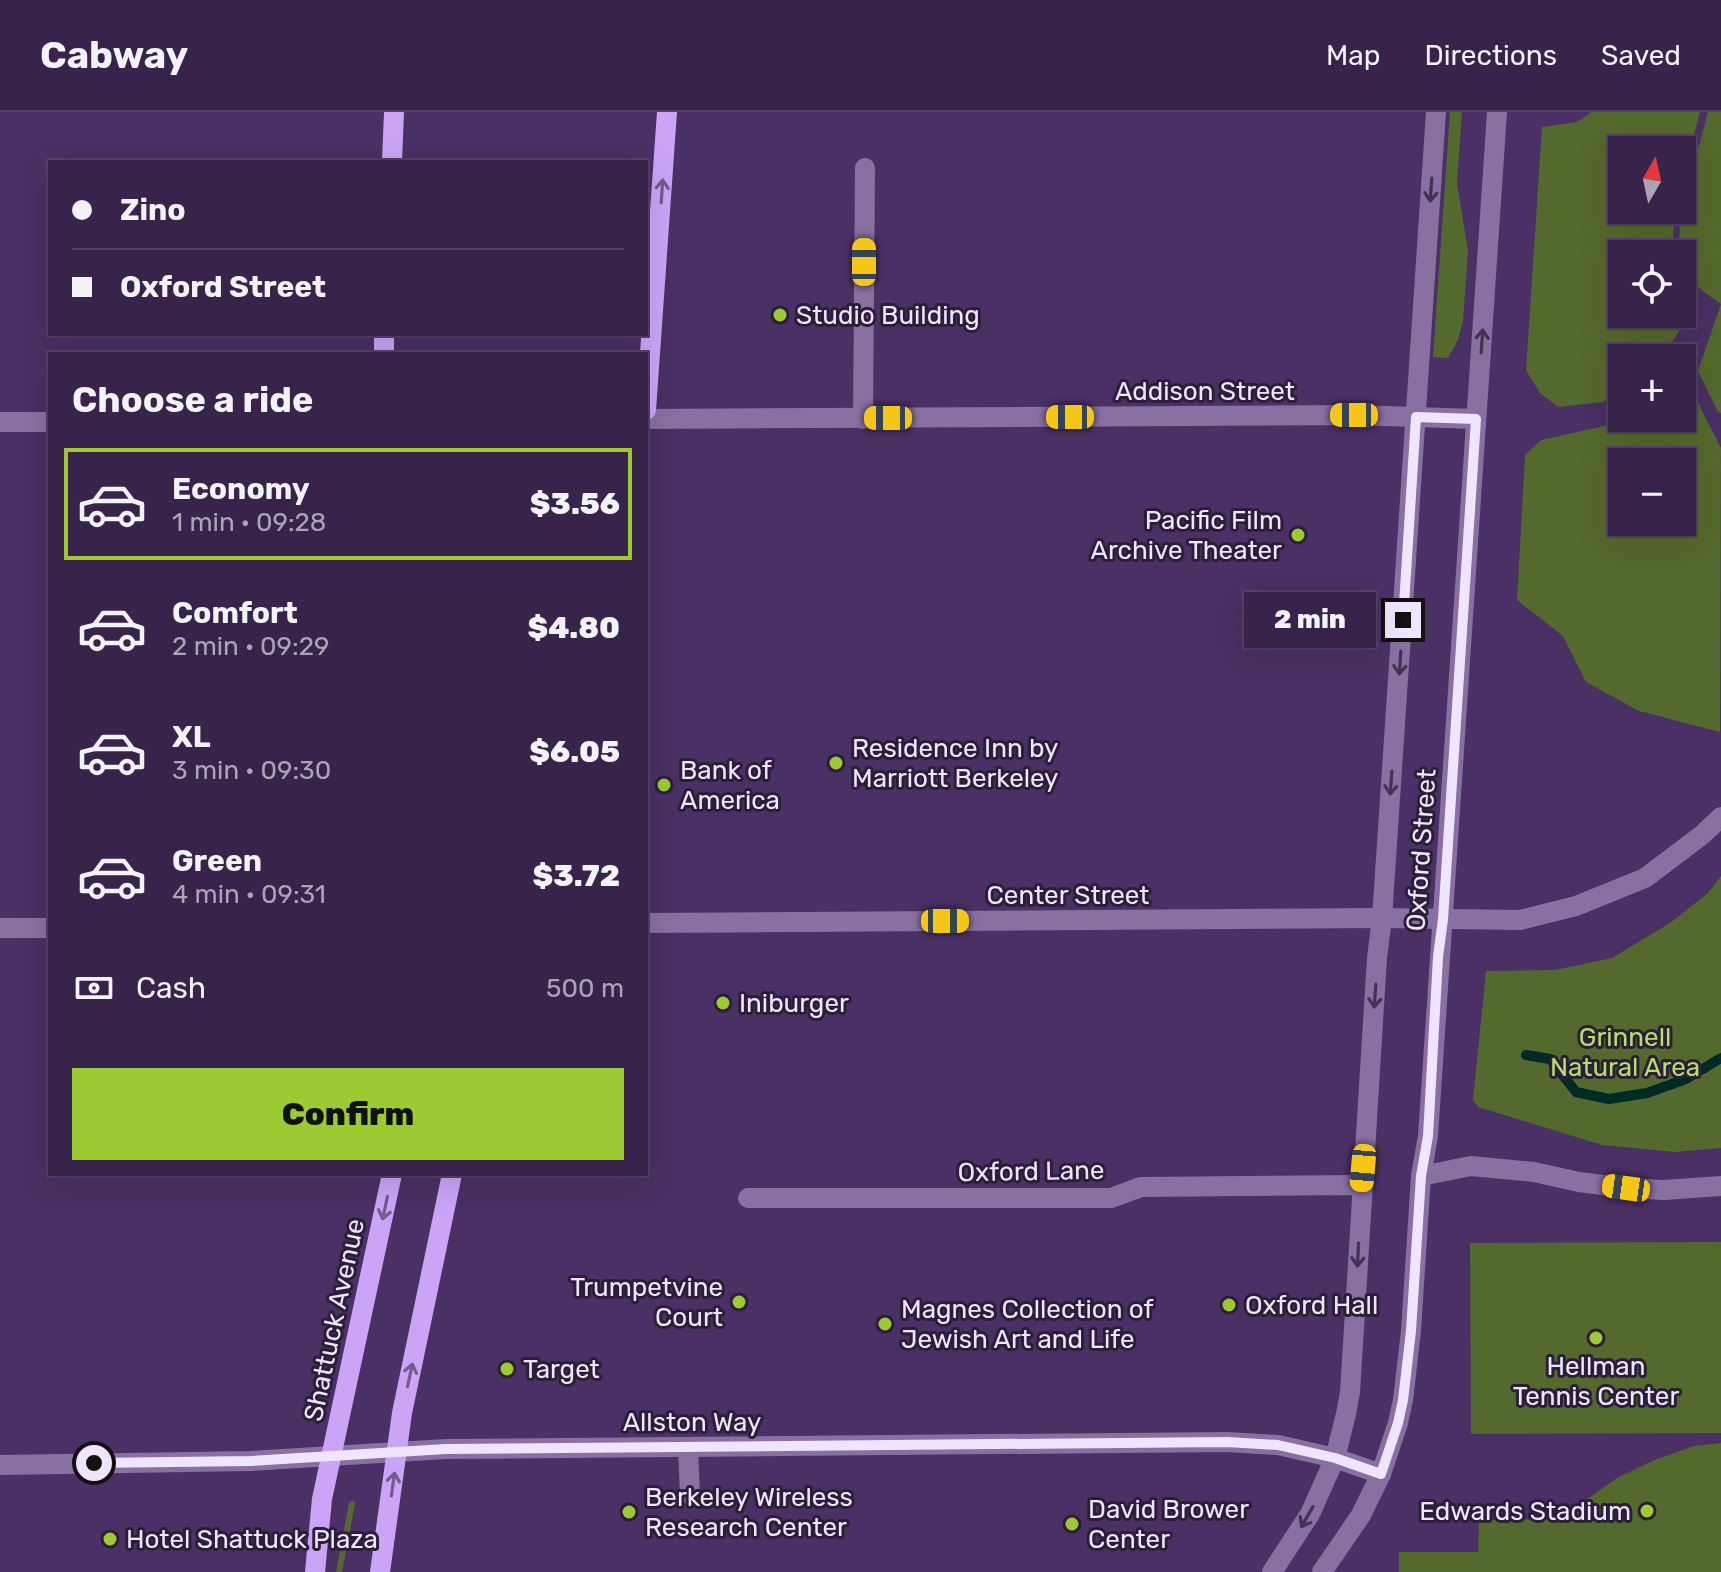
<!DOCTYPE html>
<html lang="en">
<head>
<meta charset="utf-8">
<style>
  body { margin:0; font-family:Rubik,sans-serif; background:#433055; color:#f1f3f6; height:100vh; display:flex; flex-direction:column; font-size:30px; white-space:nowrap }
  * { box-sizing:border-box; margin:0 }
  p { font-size:26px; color:#aba4b5 }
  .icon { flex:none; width:44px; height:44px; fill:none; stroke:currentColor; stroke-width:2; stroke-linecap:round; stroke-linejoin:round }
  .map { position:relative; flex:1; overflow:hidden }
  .details { position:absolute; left:48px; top:240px; width:600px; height:824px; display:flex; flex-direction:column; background:#38244b; border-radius:0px; box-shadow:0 8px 32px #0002,0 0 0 2px #524163 }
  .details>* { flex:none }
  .top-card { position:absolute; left:48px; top:48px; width:600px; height:176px; border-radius:0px; box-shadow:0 8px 32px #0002,0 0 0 2px #524163; display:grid; align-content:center; height:176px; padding:0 24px; background:#38244b }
  .needle { width:52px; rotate:9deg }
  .fabs { position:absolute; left:1608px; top:24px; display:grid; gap:16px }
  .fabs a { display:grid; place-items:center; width:88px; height:88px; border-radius:0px; background:#38244b; box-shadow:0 8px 32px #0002,0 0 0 2px #524163; font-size:40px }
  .end { position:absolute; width:36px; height:36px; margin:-18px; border:10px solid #f0e5fe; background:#111; box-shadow:0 0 0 4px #111 }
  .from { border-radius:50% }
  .bubble { position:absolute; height:56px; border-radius:0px; background:#38244b; box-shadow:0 8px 32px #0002,0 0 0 2px #524163; font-size:26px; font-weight:800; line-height:56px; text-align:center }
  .car { position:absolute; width:24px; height:48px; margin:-24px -12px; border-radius:10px; box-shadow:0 0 6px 2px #0007; background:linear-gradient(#f5c518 24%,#345 0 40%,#f5c518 0 76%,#345 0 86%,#f5c518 0) }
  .top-card b { display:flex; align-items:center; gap:28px; height:76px; font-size:30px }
  .top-card b+b { border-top:2px solid #524163 }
  .top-card i { width:20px; height:20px; background:#f1f3f6 }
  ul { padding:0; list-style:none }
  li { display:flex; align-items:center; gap:24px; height:112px; margin:0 16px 12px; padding:0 8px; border:4px solid transparent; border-radius:0px }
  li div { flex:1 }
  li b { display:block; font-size:30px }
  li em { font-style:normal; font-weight:800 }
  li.on { border-color:#9cca32 }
  li>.icon { width:72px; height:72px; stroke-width:1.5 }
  h2 { padding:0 24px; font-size:36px; line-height:96px }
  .pay { display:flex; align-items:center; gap:20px; height:88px; padding:0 24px; font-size:30px }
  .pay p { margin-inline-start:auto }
  .cta { display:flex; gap:16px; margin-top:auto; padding:16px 24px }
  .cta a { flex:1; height:92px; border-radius:0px; background:#9cca32; color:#111; font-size:32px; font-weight:800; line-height:92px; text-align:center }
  header { display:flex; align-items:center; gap:48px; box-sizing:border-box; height:112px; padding:0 40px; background:#38244b; border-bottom:2px solid #524163 }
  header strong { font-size:38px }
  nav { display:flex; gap:44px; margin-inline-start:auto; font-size:28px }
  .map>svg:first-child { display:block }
  .green { fill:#54692d; fill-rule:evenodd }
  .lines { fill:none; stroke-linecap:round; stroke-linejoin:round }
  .stream { stroke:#002a26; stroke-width:10 }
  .minor { stroke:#8870a3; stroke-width:20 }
  .major { stroke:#cba4f7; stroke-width:20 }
  .oneway { stroke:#423352 }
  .oneway2 { stroke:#725b8d }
  .route { stroke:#f0e5fe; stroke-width:10 }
  .poi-dot { fill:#9cca32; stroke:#2a1f37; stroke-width:3 }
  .labels { text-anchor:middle; stroke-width:6; stroke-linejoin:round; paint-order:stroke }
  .poi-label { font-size:26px; fill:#f0e5fe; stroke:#2a1f37; text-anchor:start }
  .street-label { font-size:26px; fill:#f0e5fe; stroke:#2a1f37 }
  .park-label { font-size:26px; fill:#b6de6d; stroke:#2a1f37 }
</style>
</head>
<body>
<header>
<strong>Cabway</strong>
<nav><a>Map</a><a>Directions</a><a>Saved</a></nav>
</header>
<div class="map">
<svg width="1721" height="1460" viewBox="0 0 1721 1460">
  <rect width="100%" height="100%" fill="#4a3064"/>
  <g class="green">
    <path d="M1450 0H1462L1457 71 1468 139 1463 209 1458 228 1448 246 1433 245Z"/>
    <path d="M1592 0H1700L1682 68V38H1622V98H1674L1673 142H1622V202H1682V162L1691 180 1683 213 1662 246H1622V276L1603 290 1558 295 1540 281 1526 258 1542 15 1577 10Z"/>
    <path d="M1708 0H1721V192C1703 179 1682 167 1682 142H1679L1680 105Z"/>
    <path d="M1721 192V301L1718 300 1698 259Z"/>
    <path d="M1694 258 1693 281 1721 336 1720 620 1639 599 1586 570 1563 524 1517 488 1525 343 1541 328 1613 312 1622 306H1682V266ZM1622 350H1682V410H1622Z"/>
    <path d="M1721 764V1036L1675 1040 1602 1033 1478 995 1473 988 1486 859 1555 858 1612 846 1670 811 1708 781Z"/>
    <path d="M1721 1130V1321L1471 1322 1470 1131Z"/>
    <path d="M1721 1331V1460H1399V1440H1478L1479 1408 1563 1407 1582 1391 1617 1366 1652 1349 1694 1334Z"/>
    <path d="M352 1389H354L355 1392 342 1460H336L349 1391Z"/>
  </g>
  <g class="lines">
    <path class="stream" d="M1526 943 1550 947 1576 980 1609 987 1647 981 1686 967 1721 946"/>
    <g class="minor">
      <path d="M646 307 1354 303 1476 307"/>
      <path d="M863 307 865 56"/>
      <path d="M0 310H50"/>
      <path d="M646 811 1382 806 1520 808 1576 794 1645 766 1702 723 1721 705"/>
      <path d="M0 816H50"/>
      <path d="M1421 1064 1471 1054 1534 1060 1579 1070 1626 1076 1664 1078 1721 1074"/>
      <path d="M748 1086H1111L1141 1075 1362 1073"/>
      <path d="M688 1336 690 1383"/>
      <path d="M0 1353 251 1349 446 1337 1227 1330 1278 1333 1335 1346 1381 1362"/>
      <path d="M1272 1460 1310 1402 1335 1346 1346 1302 1350 1280 1377 846 1382 806 1436 0"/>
      <path d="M1322 1460 1361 1403 1381 1362 1398 1311 1403 1288 1411 1219 1421 1064 1428 1024 1497 0"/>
    </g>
    <g class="major">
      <path d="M392 50 394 0"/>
      <path d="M384 242V222"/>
      <path d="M646 298 667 0"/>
      <path d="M315 1460 322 1387 392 1062"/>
      <path d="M380 1460 402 1301 452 1062"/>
    </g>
  </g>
  <defs><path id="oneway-shaft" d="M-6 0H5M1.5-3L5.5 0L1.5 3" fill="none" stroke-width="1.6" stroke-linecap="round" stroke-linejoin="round" transform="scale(2)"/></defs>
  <g class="oneway">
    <use href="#oneway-shaft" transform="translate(1431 78) rotate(94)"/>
    <use href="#oneway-shaft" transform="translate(1482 229) rotate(-86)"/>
    <use href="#oneway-shaft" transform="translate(1400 551) rotate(94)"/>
    <use href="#oneway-shaft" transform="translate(1391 671) rotate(94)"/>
    <use href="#oneway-shaft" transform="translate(1375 884) rotate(94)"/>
    <use href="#oneway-shaft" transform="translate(1358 1143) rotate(93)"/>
    <use href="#oneway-shaft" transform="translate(1307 1405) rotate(120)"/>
  </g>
  <g class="oneway2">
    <use href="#oneway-shaft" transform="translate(662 79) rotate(-86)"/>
    <use href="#oneway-shaft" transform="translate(385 1096) rotate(102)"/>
    <use href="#oneway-shaft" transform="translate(410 1263) rotate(-78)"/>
    <use href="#oneway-shaft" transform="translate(393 1372) rotate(-82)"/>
  </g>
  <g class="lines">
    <path class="route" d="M94 1351 251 1349 446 1337 1227 1330 1278 1333 1335 1346 1381 1362 1398 1311 1403 1288 1411 1219 1421 1064 1428 1024 1438 845 1443 807 1476 307 1416 305 1403 508"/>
  </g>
  <g class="poi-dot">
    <circle cx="780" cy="203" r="8"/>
    <circle cx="1298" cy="423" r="8"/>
    <circle cx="836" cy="651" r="8"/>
    <circle cx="664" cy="673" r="8"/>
    <circle cx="723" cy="891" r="8"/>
    <circle cx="739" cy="1190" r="8"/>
    <circle cx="1229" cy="1193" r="8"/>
    <circle cx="885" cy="1212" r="8"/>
    <circle cx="1596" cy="1226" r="8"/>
    <circle cx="507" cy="1257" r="8"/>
    <circle cx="1647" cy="1399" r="8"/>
    <circle cx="629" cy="1400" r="8"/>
    <circle cx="1072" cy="1412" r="8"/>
    <circle cx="110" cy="1427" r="8"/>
  </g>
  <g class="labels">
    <g class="poi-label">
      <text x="796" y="212">Studio Building</text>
      <text x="1282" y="417" text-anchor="end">Pacific Film<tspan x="1282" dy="30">Archive Theater</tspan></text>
      <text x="852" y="645">Residence Inn by<tspan x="852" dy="30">Marriott Berkeley</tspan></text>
      <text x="680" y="667">Bank of<tspan x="680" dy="30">America</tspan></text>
      <text x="739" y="900">Iniburger</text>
      <text x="723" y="1184" text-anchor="end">Trumpetvine<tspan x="723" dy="30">Court</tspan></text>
      <text x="1245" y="1202">Oxford Hall</text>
      <text x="901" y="1206">Magnes Collection of<tspan x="901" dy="30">Jewish Art and Life</tspan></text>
      <text x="1596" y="1263" text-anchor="middle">Hellman<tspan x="1596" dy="30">Tennis Center</tspan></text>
      <text x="523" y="1266">Target</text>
      <text x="645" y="1394">Berkeley Wireless<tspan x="645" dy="30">Research Center</tspan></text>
      <text x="1088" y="1406">David Brower<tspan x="1088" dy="30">Center</tspan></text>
      <text x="1631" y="1408" text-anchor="end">Edwards Stadium</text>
      <text x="126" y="1436">Hotel Shattuck Plaza</text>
    </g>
    <g class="street-label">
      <text x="1205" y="288">Addison Street</text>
      <text transform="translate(1421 738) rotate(-86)" y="9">Oxford Street</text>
      <text x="1068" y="792">Center Street</text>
      <text transform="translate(1031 1059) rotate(-1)" y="9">Oxford Lane</text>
      <text transform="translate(334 1208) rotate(-78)" y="9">Shattuck Avenue</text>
      <text x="692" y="1319">Allston Way</text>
    </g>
    <g class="park-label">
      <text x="1625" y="934">Grinnell<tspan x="1625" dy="30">Natural Area</tspan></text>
    </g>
  </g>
</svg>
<div class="fabs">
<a><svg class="needle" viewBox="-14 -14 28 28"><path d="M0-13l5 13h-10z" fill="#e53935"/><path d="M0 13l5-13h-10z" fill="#aba4b5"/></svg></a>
<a><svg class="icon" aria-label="locate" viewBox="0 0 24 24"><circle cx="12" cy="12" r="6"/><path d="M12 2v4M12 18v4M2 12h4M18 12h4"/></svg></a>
<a>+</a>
<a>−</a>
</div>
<i class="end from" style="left:94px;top:1351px"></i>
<i class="end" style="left:1403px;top:508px"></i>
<div class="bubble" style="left:1244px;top:480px;width:132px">2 min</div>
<i class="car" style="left:864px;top:150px;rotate:0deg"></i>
<i class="car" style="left:1354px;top:303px;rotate:270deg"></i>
<i class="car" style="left:1070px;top:305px;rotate:270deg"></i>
<i class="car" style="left:888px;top:306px;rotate:270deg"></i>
<i class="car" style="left:945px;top:809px;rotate:90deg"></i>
<i class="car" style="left:1363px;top:1056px;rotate:185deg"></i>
<i class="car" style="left:1626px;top:1076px;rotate:278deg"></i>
<div class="top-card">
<b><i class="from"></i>Zino</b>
<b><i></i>Oxford Street</b>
</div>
<section class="details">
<h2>Choose a ride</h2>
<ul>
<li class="on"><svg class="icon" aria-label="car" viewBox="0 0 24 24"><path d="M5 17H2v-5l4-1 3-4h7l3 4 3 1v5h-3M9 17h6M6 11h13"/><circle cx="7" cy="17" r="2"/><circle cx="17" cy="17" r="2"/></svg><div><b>Economy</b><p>1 min · 09:28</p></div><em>$3.56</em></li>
<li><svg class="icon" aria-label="car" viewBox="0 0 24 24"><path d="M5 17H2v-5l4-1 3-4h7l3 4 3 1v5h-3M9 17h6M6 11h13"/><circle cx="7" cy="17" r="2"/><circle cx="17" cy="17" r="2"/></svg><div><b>Comfort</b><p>2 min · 09:29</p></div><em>$4.80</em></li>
<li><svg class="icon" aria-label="car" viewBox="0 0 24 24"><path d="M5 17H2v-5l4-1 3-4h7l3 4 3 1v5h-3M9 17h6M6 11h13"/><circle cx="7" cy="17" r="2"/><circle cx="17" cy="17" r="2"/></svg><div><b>XL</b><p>3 min · 09:30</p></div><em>$6.05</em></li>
<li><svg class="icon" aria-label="car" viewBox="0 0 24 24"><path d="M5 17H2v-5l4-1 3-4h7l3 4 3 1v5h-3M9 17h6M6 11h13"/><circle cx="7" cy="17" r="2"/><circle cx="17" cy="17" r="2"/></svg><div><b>Green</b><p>4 min · 09:31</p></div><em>$3.72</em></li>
</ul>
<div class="pay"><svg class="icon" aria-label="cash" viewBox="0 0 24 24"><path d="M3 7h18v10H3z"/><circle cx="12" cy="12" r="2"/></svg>Cash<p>500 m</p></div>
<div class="cta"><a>Confirm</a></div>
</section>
</div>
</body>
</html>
